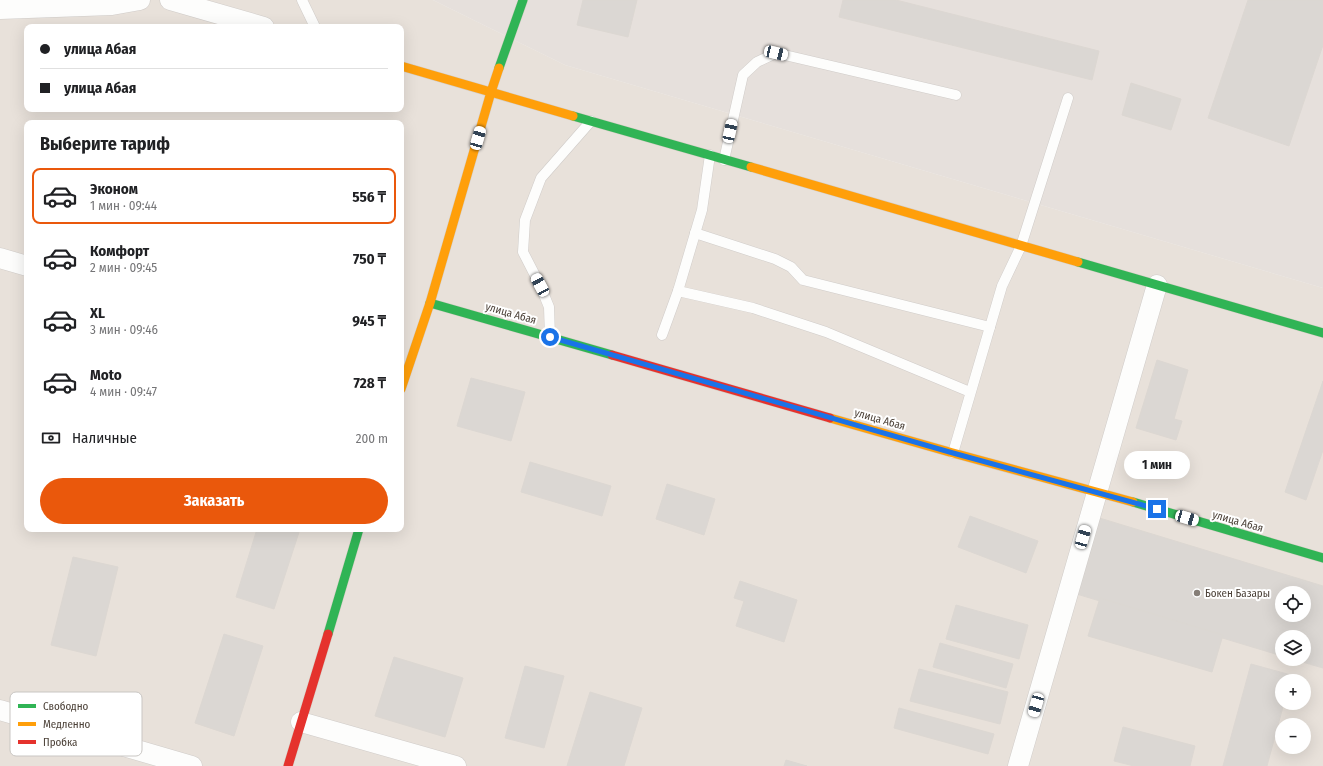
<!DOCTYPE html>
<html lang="ru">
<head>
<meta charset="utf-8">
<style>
  body { margin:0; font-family:"Fira Sans Condensed",sans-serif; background:#f6f6f6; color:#202124; height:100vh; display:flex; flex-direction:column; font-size:15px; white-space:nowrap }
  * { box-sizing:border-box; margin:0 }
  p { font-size:13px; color:#757577 }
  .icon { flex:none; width:22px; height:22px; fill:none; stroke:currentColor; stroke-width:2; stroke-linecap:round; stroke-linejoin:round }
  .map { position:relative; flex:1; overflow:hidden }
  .details { position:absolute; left:24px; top:120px; width:380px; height:412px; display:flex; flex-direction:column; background:#fff; border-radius:8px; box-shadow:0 4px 16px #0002 }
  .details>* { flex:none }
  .hud { position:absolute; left:24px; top:24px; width:380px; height:88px; border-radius:8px; box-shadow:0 4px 16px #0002; display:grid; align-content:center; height:88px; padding:0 16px; background:#fff }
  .tools { position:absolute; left:1275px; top:586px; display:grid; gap:8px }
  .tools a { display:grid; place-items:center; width:36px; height:36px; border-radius:50%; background:#fff; box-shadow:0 4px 16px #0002; font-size:20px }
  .end { position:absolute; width:18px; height:18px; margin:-9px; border:5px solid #1a73e8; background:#fff; box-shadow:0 0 0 2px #fff }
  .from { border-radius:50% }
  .bubble { position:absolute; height:28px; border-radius:14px; background:#fff; box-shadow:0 4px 16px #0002; font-size:13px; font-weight:700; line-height:28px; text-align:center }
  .car { position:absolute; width:12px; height:24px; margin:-12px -6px; border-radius:5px; box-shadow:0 0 3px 1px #0007; background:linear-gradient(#fff 24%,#345 0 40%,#fff 0 76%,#345 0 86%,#fff 0) }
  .hud b { display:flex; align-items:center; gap:14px; height:38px; font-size:15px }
  .hud b+b { border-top:1px solid #e0e0e0 }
  .hud i { width:10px; height:10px; background:#202124 }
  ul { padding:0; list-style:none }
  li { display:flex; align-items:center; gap:12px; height:56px; margin:0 8px 6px; padding:0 8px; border:2px solid transparent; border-radius:8px }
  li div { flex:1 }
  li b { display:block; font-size:15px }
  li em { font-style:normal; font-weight:700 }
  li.active { border-color:#ea580c }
  li>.icon { width:36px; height:36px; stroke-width:1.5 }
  h2 { padding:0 16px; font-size:18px; line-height:48px }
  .pay { display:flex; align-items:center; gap:10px; height:44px; padding:0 16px; font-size:15px }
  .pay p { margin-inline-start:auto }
  .cta { display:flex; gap:8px; margin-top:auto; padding:8px 16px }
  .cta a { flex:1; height:46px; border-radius:24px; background:#ea580c; color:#fff; font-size:16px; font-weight:700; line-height:46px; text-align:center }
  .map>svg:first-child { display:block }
  .residential { fill:#e8e1da; fill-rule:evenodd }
  .industrial { fill:#e6e0dc }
  .building { fill:#dbd7d3; stroke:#dcd7d2; fill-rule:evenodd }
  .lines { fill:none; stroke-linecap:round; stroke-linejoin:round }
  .lane-casing { stroke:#d0ccc9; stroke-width:11 }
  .street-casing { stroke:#d0ccc9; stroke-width:21 }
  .fast-casing { stroke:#d5cdc4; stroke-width:10 }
  .slow-casing { stroke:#d5cdc4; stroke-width:10 }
  .jam-casing { stroke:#d5cdc4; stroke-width:10 }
  .lane { stroke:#fdfdfc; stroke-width:10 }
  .street { stroke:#fdfdfc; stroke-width:20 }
  .fast { stroke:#30b455; stroke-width:9 }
  .slow { stroke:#ff9f0a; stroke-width:9 }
  .jam { stroke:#e5322d; stroke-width:9 }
  .route { stroke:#1a73e8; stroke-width:5 }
  .poi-dot { fill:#867e77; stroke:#fff; stroke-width:1.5 }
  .labels { text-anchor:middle; stroke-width:4; stroke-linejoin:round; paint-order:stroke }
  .street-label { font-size:11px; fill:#4b4037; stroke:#fff }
  .poi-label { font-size:11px; fill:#4b4037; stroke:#fff; text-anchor:start }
  .key { fill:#fff; stroke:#c9c6c3; stroke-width:1 }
  .key-label { font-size:11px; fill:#4b4037 }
</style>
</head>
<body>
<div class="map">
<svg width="1323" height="766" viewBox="0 0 1323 766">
  <rect width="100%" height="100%" fill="#f3f0ed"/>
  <path class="residential" d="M0 0H433L565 65 1323 288V766H0ZM27 27H401V109H27ZM27 123H401V529H27ZM1282 593H1304V615H1282ZM1282 637H1304V659H1282ZM1282 681H1304V703H1282ZM1282 725H1304V747H1282Z"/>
  <path class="industrial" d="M433 0H1323V288L565 65Z"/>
  <g class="building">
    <path d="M583 0H637L628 37 577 25Z"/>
    <path d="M843 0H896L1099 51 1092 80 839 17Z"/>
    <path d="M1248 0H1323V45L1289 146 1208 118Z"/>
    <path d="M1131 83 1181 99 1171 130 1122 115Z"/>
    <path d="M1157 360 1188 370 1174 419 1182 421 1176 440 1136 428Z"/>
    <path d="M471 378 525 392 511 441 457 426Z"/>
    <path d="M1323 381V450L1306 500 1285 492Z"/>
    <path d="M530 462 611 486 602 516 521 492Z"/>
    <path d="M667 484 715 499 704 535 656 519Z"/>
    <path d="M970 516 1038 541 1026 573 958 547Z"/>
    <path d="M1093 516 1323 586V668L1292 659H1304V637H1282V656L1070 592ZM1282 593H1304V615H1282Z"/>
    <path d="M257 529H300L274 609 236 597Z"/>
    <path d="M73 557 118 567 96 656 51 645Z"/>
    <path d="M740 581 797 600 784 642 736 626 744 601 734 598Z"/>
    <path d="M1100 598 1223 635 1212 672 1088 636Z"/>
    <path d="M956 605 1028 625 1019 659 946 639Z"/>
    <path d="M224 634 263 646 234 736 195 723Z"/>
    <path d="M940 643 1013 664 1006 688 933 667Z"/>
    <path d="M394 657 463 678 445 737 375 716Z"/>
    <path d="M1251 664 1291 675 1290 681H1282V703H1284L1267 766H1223Z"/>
    <path d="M525 666 564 676 544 748 505 738Z"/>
    <path d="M919 669 1008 692 1000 724 910 701Z"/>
    <path d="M590 692 642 708 624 766H567Z"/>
    <path d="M899 708 994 734 988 754 894 728Z"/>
    <path d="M1123 727 1195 746 1190 766H1134L1114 761Z"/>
    <path d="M786 760 807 766H784Z"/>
  </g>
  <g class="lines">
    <g class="lane-casing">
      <g id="lane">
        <path d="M302 0 315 27"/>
        <path d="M724 160 743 75 757 62 776 53 956 95"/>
        <path d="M695 233 775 259 791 267 803 280 990 327"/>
        <path d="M678 291 753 308 826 332 970 392"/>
        <path d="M662 335 678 291 702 210 710 155"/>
        <path d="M550 337 549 307 540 285 523 252 525 220 541 178 591 121"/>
        <path d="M953 453 1002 286 1021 246 1068 98"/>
      </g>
    </g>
    <g class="street-casing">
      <g id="street">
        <path d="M170 0 264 27"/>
        <path d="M0 9 112 5 140 0"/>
        <path d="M0 258 27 266"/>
        <path d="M0 710 192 766"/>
        <path d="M301 722 456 766"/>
        <path d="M1018 766 1157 285"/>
      </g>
    </g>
    <g class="fast-casing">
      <g id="fast">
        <path d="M499 68 523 0"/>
        <path d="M573 116 751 167"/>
        <path d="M1078 262 1323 333"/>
        <path d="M430 303 612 355"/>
        <path d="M1133 502 1323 558"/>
        <path d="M328 634 359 529"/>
      </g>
    </g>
    <g class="slow-casing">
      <g id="slow">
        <path d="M401 66 573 116"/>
        <path d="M751 167 1078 262"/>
        <path d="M401 389 430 303 491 92 499 68"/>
        <path d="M830 418 953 453 1133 502"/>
      </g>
    </g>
    <g class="jam-casing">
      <g id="jam">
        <path d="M612 355 830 418"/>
        <path d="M288 766 328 634"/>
      </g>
    </g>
    <use href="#lane" class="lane"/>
    <use href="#street" class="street"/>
    <use href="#fast" class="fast"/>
    <use href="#slow" class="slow"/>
    <use href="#jam" class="jam"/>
  </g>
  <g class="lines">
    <path class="route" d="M550 337 953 453 1157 509"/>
  </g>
  <circle class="poi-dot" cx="1197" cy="593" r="4"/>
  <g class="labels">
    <g class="street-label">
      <text transform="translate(511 313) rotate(16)" y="4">улица Абая</text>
      <text transform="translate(880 419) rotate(16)" y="4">улица Абая</text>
      <text transform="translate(1238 521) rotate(16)" y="4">улица Абая</text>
    </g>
    <g class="poi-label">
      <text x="1205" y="597">Бокен Базары</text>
    </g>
  </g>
  <rect x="10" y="692" width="132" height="64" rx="6" class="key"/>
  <rect x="18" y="704" width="18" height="4" fill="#30b455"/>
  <rect x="18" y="722" width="18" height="4" fill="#ff9f0a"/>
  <rect x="18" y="740" width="18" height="4" fill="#e5322d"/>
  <g class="key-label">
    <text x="43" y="710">Свободно</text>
    <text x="43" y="728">Медленно</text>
    <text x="43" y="746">Пробка</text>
  </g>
</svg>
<div class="tools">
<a><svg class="icon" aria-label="locate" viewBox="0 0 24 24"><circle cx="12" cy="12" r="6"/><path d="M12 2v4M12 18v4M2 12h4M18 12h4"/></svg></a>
<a><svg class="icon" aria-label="layers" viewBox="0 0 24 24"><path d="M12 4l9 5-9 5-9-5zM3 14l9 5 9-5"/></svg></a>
<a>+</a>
<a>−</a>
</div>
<i class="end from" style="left:550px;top:337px"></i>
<i class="end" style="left:1157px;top:509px"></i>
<div class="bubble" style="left:1124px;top:451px;width:66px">1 мин</div>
<i class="car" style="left:776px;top:53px;rotate:103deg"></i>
<i class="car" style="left:730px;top:131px;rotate:12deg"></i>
<i class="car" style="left:478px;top:138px;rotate:16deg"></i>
<i class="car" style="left:540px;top:285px;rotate:332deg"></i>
<i class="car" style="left:1187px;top:518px;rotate:106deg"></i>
<i class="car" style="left:1083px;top:537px;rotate:16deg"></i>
<i class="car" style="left:1036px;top:705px;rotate:196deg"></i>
<div class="hud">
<b><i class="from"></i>улица Абая</b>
<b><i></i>улица Абая</b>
</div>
<section class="details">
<h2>Выберите тариф</h2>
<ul>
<li class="active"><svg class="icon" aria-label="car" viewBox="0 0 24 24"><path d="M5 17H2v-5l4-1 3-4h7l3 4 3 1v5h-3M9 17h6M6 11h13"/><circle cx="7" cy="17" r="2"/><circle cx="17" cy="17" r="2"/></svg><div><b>Эконом</b><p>1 мин · 09:44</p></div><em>556 ₸</em></li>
<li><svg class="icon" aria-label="car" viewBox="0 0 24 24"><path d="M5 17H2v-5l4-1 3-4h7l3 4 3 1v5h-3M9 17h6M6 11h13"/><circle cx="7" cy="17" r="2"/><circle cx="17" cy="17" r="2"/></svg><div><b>Комфорт</b><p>2 мин · 09:45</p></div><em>750 ₸</em></li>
<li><svg class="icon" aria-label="car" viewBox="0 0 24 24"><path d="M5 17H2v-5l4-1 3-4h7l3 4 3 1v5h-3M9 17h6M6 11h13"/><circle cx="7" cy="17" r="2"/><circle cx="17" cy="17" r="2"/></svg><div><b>XL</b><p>3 мин · 09:46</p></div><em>945 ₸</em></li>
<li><svg class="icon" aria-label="car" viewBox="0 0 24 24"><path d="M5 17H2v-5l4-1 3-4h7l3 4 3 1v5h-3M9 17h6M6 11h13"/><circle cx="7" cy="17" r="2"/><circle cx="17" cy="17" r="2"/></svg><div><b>Moto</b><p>4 мин · 09:47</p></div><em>728 ₸</em></li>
</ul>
<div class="pay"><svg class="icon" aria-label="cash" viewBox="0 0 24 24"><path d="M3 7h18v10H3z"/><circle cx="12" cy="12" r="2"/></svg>Наличные<p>200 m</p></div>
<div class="cta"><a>Заказать</a></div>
</section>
</div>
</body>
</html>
